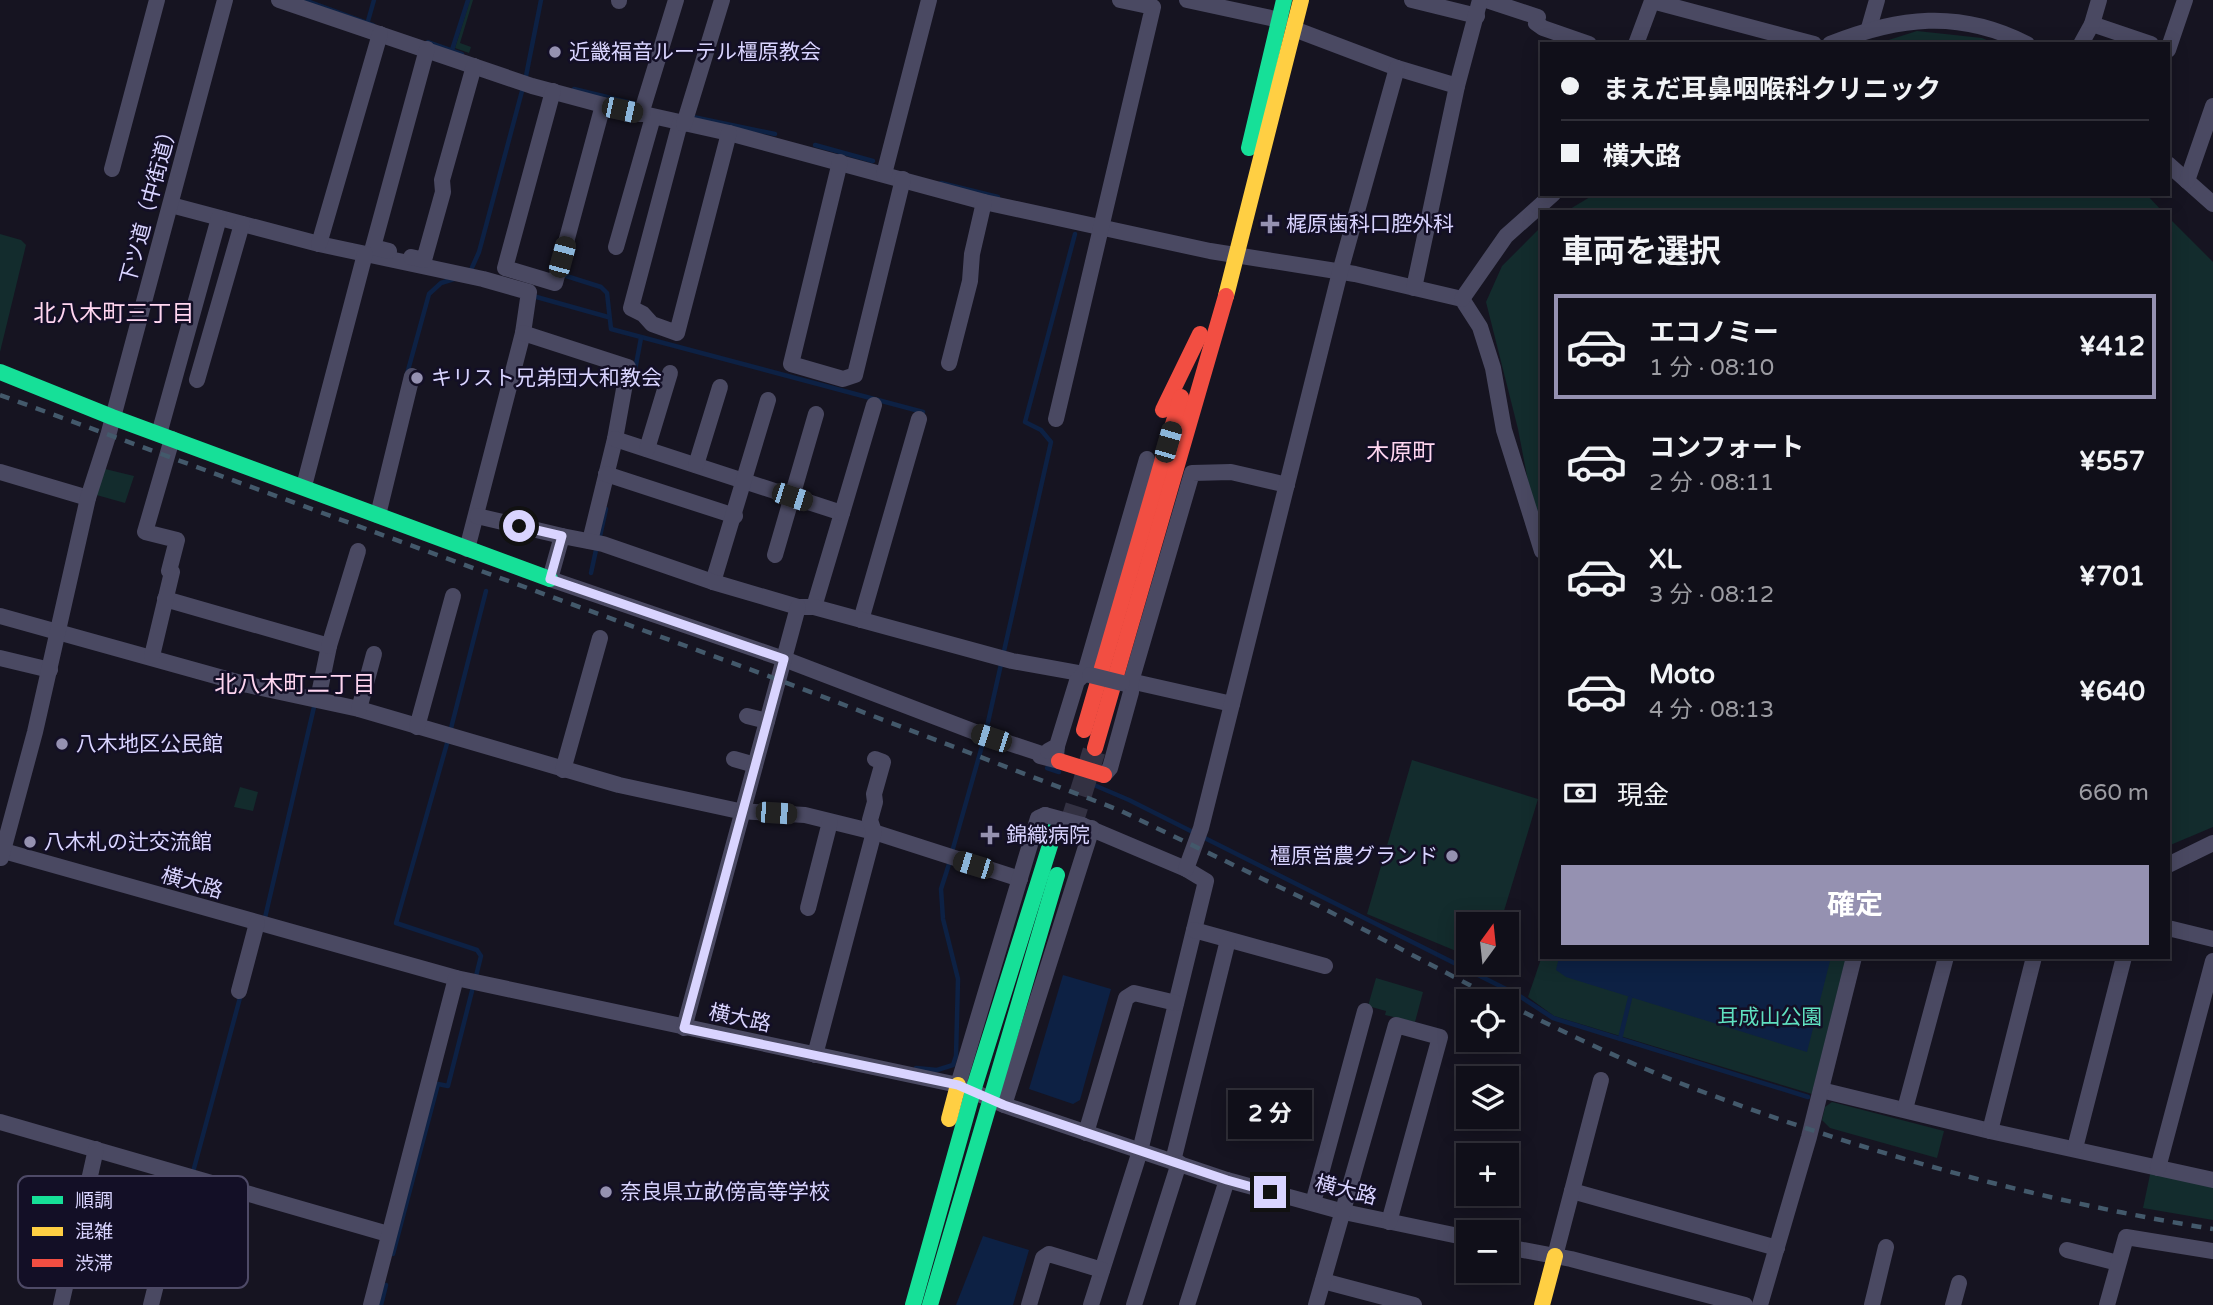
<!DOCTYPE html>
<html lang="ja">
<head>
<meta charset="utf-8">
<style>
  body { margin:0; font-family:"Varela Round","Noto Sans JP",sans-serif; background:#1e1d26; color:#f1f3f6; height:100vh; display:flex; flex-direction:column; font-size:26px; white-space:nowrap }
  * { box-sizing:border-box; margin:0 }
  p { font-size:23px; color:#9c9ca2 }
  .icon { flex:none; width:38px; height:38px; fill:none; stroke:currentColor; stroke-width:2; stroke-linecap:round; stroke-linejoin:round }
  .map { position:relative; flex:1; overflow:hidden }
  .drawer { position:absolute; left:1540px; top:210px; width:630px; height:749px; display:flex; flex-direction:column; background:#100f19; border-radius:0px; box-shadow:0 4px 18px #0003,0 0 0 2px #302f38 }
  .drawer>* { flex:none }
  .top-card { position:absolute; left:1540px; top:42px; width:630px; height:154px; border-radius:0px; box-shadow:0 4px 18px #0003,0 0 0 2px #302f38; display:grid; align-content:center; height:154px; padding:0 21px; background:#100f19 }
  .needle { width:46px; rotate:15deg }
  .buttons { position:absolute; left:1456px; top:912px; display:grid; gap:14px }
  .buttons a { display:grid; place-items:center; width:63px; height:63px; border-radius:0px; background:#100f19; box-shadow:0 4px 18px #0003,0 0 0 2px #302f38; font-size:35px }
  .end { position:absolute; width:32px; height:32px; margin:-16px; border:9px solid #d9d4ff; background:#111; box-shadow:0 0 0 4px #111 }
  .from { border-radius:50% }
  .bubble { position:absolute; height:49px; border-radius:0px; background:#100f19; box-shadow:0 4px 18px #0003,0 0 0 2px #302f38; font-size:23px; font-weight:700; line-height:49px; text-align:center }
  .car { position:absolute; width:21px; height:42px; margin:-21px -10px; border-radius:9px; box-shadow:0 0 5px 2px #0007; background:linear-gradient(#222 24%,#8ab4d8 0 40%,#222 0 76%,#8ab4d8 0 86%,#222 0) }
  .top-card b { display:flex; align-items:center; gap:24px; height:66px; font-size:26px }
  .top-card b+b { border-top:2px solid #302f38 }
  .top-card i { width:18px; height:18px; background:#f1f3f6 }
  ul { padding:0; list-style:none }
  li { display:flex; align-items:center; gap:21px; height:105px; margin:0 14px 10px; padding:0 7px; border:4px solid transparent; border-radius:0px }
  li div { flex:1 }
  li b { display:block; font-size:26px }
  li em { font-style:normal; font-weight:700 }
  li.selected { border-color:#9591b1 }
  li>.icon { width:63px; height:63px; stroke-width:1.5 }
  h2 { padding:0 21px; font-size:32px; line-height:84px }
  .pay { display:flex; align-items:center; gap:18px; height:77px; padding:0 21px; font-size:26px }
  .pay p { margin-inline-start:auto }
  .button { display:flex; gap:14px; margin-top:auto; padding:14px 21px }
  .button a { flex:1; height:80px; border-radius:0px; background:#9591b1; color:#fff; font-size:28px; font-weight:700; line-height:80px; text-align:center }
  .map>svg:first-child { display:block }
  .green { fill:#132c2d }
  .water { fill:#0d2144 }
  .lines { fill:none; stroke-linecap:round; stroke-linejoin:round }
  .stream { stroke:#0d2144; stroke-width:4.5 }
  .secondary-tunnel { stroke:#333142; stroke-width:23; stroke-dasharray:23 11; stroke-linecap:butt }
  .street { stroke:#4a4962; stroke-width:16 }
  .fast { stroke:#16e098; stroke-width:16 }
  .slow { stroke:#ffcf43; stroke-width:16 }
  .jam { stroke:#f24e42; stroke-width:16 }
  .rail { stroke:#43596b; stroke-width:4.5; stroke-dasharray:10 9; stroke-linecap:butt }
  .street-bridge { stroke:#4a4962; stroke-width:16 }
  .jam-bridge { stroke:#f24e42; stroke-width:16 }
  .route { stroke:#d9d4ff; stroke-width:9 }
  .poi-dot { fill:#9591b1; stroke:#130f26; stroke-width:2.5 }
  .labels { text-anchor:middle; stroke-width:5; stroke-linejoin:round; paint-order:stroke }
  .poi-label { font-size:21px; fill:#d9d4ff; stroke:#130f26; text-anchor:start }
  .street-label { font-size:21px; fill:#d9d4ff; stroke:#130f26 }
  .park-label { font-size:21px; fill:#5fe0c0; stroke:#130f26 }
  .neighbourhood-label { font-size:23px; fill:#ffd6f0; stroke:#130f26 }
  .key { fill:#130f26; stroke:#4e4a67; stroke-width:2 }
  .key-label { font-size:19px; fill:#d9d4ff }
</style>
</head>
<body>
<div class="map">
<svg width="2213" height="1305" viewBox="0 0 2213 1305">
  <rect width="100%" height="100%" fill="#161421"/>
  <g class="green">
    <path d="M470 0H473L460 43 471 47 469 53 455 48Z"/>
    <path d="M1917 31 1982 38 1996 44H1876Z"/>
    <path d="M1595 194H2146L2163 212H1565Z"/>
    <path d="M2168 217 2213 262V827L2168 846Z"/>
    <path d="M1542 226V536L1536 523 1518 429 1486 302 1502 266Z"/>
    <path d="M0 234 21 240 26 245 0 352Z"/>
    <path d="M101 468 134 476 125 503 93 494Z"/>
    <path d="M1412 760 1538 799 1500 924H1468V956L1367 914Z"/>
    <path d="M240 787 258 792 253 811 234 807Z"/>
    <path d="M1542 956V957H1847L1812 1094 1554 1016 1528 997Z"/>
    <path d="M1376 978 1423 992 1415 1022 1385 1015 1386 1011 1368 1006Z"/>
    <path d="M1832 1102 1944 1131 1937 1158 1830 1128 1822 1120 1825 1107Z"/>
    <path d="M2151 1170 2213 1183V1220L2143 1208Z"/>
  </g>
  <g class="water">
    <path d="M1559 957H1831L1807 1052 1566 977 1556 970Z"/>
    <path d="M1063 975 1111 989 1080 1100 1073 1104 1029 1089Z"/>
    <path d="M983 1236 1029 1250 1013 1305H956Z"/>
  </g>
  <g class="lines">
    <g class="stream">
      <path d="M304 0 373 25"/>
      <path d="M368 21 374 0"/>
      <path d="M428 42 462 54"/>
      <path d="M452 50 468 0"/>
      <path d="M574 89 640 105"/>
      <path d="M693 117 775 134"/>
      <path d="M815 145 873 161"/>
      <path d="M941 183 998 197"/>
      <path d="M470 272 479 252 526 76 541 0"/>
      <path d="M560 274 601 287 607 293 611 329 923 412"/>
      <path d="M533 296 608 317"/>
      <path d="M635 370 641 338"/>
      <path d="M407 374 429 294 441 283 454 279"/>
      <path d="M600 536 606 509"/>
      <path d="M591 573 596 550"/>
      <path d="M986 731 1051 442 1041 430 1025 422 1075 234"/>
      <path d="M1047 768 1059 772"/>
      <path d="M1080 779 1129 800 1518 995 1553 1018 1808 1097"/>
      <path d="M952 852 984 739"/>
      <path d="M264 922 314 707"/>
      <path d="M476 976 481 956 477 950 396 923 448 740 486 591"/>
      <path d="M1620 1039 1630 998"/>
      <path d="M916 1068 937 1070 953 1065 956 1056 958 979 943 919 941 889 950 861"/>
      <path d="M193 1172 241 994"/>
      <path d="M393 1254 438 1084 448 1086 473 987"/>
      <path d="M381 1305 386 1285"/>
    </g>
    <path class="secondary-tunnel" d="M1070 828 1094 751"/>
    <g class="street">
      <path d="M279 0 532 86 603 105 729 133 984 202 1210 251 1355 274 1462 299 1480 327 1493 368 1504 430 1542 551"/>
      <path d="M1187 0 1280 20"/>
      <path d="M1412 0 1477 16"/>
      <path d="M1486 0 1538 17 1536 23 1543 28 1589 44"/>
      <path d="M619 1V0"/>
      <path d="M2092 24 2151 44"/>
      <path d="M1869 28 1877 0"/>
      <path d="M1294 29 1397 68 1457 86"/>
      <path d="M1636 44 1652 1 1814 44"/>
      <path d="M1830 44C1898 17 1959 9 2027 44"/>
      <path d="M2081 44 2092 24 2099 0"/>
      <path d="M2168 50 2185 0"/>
      <path d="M553 91 505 268 555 283 603 105"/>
      <path d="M641 114 676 0"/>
      <path d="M680 123 631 308 643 314 652 324 677 333 729 133"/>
      <path d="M684 124 722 0"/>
      <path d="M840 162 791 364 843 379 855 375 903 179"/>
      <path d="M2168 164 2213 204"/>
      <path d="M112 169 157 0"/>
      <path d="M884 174 929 0"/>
      <path d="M2187 181 2213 106"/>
      <path d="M171 205 319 244 483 279 529 292 523 333 467 549"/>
      <path d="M319 244 380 34"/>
      <path d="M616 247 653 117"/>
      <path d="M389 251 373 247 427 49"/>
      <path d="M411 257 424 260 443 192 442 180 474 66"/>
      <path d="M1414 288 1457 86 1480 0"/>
      <path d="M1462 299 1506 236 1553 194"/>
      <path d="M523 333 628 367 615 439 590 541"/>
      <path d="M949 363 970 281 972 254 984 202"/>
      <path d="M197 380 242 224"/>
      <path d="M1056 419 1153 7 1120 0"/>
      <path d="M159 434 219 218"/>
      <path d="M615 439 842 513 814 607"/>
      <path d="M647 449 670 373"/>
      <path d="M696 465 720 387"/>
      <path d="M0 472 88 498"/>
      <path d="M606 474 735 516"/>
      <path d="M304 486 365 254"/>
      <path d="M842 513 874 405"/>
      <path d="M378 515 412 376"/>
      <path d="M477 516 562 536"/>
      <path d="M775 555 816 414"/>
      <path d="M713 582 768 400"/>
      <path d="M165 599 329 646 318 699"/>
      <path d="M0 616 248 685 359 709 619 785 739 811 805 815 874 832 1020 879"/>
      <path d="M861 620 919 419"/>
      <path d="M329 646 358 551"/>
      <path d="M152 656 172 572 169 571 177 540 145 532 172 439"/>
      <path d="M0 658 50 670"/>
      <path d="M1122 683 1130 685 1139 683 1232 704"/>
      <path d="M359 709 374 654"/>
      <path d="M747 716 767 721"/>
      <path d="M417 727 453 596"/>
      <path d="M1057 746 1056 756 1059 761 1040 756 1039 753 975 732 784 659 550 579 562 536 603 544 713 582 798 607H814L1012 661 1090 675"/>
      <path d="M1048 751 1057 746 1077 681 1085 673 1147 459"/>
      <path d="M734 759 755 765"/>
      <path d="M563 770 600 638"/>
      <path d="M1104 775 1110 768 1131 692 1130 685 1192 473 1231 472 1287 485"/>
      <path d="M1082 825 1186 869 1206 881 1140 1151 1091 1305"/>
      <path d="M0 850 456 978 958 1085 1004 1105 1227 1180 1344 1212 1468 1238"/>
      <path d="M1 858 35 732 88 498 108 436 225 0"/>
      <path d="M2168 865 2213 843"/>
      <path d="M1186 869 1201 828 1340 272 1397 68"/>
      <path d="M808 908 830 822"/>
      <path d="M2168 928 2213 939"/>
      <path d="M1194 930 1325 966"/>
      <path d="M239 991 257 923"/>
      <path d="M684 1028 798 607"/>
      <path d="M815 1055 874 832 870 820 875 802 874 794 883 762 875 759"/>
      <path d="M958 1085 1038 818 1045 815"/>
      <path d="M1821 1090 1990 1131 2213 1180"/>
      <path d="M1004 1105 1092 828"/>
      <path d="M1905 1109 1946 957"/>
      <path d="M0 1122 388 1234"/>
      <path d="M1990 1131 2034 957"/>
      <path d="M1086 1133 1126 998 1134 993 1176 1003"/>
      <path d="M2075 1148 2124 957"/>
      <path d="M1173 1161 1228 940"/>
      <path d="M2158 1168 2213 961"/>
      <path d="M1572 1191 1777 1248"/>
      <path d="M1313 1203 1365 1011"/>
      <path d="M1507 1247 1571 1259 1745 1305"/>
      <path d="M2067 1250 2118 1263"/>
      <path d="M1555 1256 1601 1080"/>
      <path d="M1323 1281 1414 1305"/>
      <path d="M61 1305 96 1149"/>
      <path d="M151 1305 183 1176"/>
      <path d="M371 1305 456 978"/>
      <path d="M1029 1305 1043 1258 1049 1254 1102 1270"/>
      <path d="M1134 1305 1179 1163"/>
      <path d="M1187 1305 1227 1180"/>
      <path d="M1316 1305 1396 1025 1440 1037 1389 1222"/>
      <path d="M1760 1305 1809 1137 1854 957"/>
      <path d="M1872 1305 1886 1247"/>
      <path d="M1953 1305 1959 1283"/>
      <path d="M2107 1305 2126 1237 2213 1251"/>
    </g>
    <g class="fast">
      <path d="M1249 148 1284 0"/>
      <path d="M0 372 112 417 550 579"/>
      <path d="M913 1305 973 1091 1057 823"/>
      <path d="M930 1305 1057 875"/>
    </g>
    <g class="slow">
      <path d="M1226 296 1301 0"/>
      <path d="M949 1119 958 1085"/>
      <path d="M1542 1305 1555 1256"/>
    </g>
    <g class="jam">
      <path d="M1163 410 1200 334"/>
      <path d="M1084 730 1181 397"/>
      <path d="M1095 748 1226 296"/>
    </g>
    <g class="rail">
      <path d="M0 395 779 680 1119 810 1319 906 1500 1001"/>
      <path d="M1507 1004C1572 1036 1638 1068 1706 1093 1870 1154 2040 1201 2213 1229"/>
    </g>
    <g class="street-bridge">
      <path d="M1090 675 1122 683"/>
      <path d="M1045 815 1082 825"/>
    </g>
    <path class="jam-bridge" d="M1059 761 1104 775"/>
  </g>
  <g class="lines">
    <path class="route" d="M519 526 562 536 550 579 784 659 684 1028 958 1085 1004 1105 1227 1180 1270 1192"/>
  </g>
  <g class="poi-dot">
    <circle cx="555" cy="52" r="7"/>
    <path d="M1266.5 213.5h7v7h7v7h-7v7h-7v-7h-7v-7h7z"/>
    <circle cx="417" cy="378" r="7"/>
    <circle cx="62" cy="744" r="7"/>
    <path d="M986.5 824.5h7v7h7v7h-7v7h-7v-7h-7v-7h7z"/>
    <circle cx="30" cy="842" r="7"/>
    <circle cx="1452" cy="856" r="7"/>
    <circle cx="606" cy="1192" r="7"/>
  </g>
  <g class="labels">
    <g class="poi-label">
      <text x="569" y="59">近畿福音ルーテル橿原教会</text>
      <text x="1286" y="231">梶原歯科口腔外科</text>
      <text x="431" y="385">キリスト兄弟団大和教会</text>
      <text x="76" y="751">八木地区公民館</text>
      <text x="1006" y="842">錦織病院</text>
      <text x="44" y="849">八木札の辻交流館</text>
      <text x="1438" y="863" text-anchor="end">橿原営農グランド</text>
      <text x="620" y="1199">奈良県立畝傍高等学校</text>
    </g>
    <g class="street-label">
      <text transform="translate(149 203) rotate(-75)" y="7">下ツ道（中街道）</text>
      <text transform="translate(192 883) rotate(16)" y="7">横大路</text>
      <text transform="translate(740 1018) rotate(12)" y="7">横大路</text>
      <text transform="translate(1346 1190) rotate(14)" y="7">横大路</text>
    </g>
    <g class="park-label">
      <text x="1770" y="1024">耳成山公園</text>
    </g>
    <g class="neighbourhood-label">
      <text x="114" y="321">北八木町三丁目</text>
      <text x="1401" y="460">木原町</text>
      <text x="295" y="692">北八木町二丁目</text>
    </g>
  </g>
  <rect x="18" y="1176" width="230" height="112" rx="10" class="key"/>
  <rect x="32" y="1196" width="31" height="8" fill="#16e098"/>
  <rect x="32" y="1227" width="31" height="9" fill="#ffcf43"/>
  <rect x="32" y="1259" width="31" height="8" fill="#f24e42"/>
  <g class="key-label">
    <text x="75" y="1207">順調</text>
    <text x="75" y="1238">混雑</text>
    <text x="75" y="1270">渋滞</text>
  </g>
</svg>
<div class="buttons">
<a><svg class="needle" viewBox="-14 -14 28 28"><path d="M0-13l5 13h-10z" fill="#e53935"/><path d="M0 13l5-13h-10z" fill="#9c9ca2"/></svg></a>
<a><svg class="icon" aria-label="locate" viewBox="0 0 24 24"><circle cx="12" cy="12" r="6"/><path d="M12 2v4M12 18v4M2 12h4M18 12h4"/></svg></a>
<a><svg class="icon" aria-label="layers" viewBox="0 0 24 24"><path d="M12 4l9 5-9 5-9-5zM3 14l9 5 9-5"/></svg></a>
<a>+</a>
<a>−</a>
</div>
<i class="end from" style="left:519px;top:526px"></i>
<i class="end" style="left:1270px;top:1192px"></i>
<div class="bubble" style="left:1228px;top:1090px;width:84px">2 分</div>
<i class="car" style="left:622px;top:110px;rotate:102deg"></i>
<i class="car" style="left:562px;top:257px;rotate:15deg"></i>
<i class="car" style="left:1168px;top:442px;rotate:16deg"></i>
<i class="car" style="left:792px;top:497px;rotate:108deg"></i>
<i class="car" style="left:991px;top:738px;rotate:288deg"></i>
<i class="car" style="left:776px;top:813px;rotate:94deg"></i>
<i class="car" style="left:973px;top:865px;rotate:287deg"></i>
<div class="top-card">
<b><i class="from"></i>まえだ耳鼻咽喉科クリニック</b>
<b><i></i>横大路</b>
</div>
<section class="drawer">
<h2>車両を選択</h2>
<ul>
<li class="selected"><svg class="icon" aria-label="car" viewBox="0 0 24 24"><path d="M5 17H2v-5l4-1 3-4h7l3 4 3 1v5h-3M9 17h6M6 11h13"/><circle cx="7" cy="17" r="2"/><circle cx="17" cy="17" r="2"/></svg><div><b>エコノミー</b><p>1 分 · 08:10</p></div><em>¥412</em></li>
<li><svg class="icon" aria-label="car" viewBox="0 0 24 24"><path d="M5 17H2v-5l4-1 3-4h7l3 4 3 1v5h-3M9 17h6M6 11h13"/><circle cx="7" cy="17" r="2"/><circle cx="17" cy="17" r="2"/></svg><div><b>コンフォート</b><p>2 分 · 08:11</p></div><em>¥557</em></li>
<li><svg class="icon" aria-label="car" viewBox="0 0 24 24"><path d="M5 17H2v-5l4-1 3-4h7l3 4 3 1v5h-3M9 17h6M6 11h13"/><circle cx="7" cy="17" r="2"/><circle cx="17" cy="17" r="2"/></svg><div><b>XL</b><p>3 分 · 08:12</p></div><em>¥701</em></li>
<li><svg class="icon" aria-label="car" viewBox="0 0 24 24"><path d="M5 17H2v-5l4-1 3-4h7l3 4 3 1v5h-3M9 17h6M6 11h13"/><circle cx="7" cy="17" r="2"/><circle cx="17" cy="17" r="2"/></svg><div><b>Moto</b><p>4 分 · 08:13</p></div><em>¥640</em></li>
</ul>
<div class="pay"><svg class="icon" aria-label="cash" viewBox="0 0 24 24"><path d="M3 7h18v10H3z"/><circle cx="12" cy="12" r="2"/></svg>現金<p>660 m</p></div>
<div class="button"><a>確定</a></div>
</section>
</div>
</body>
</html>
